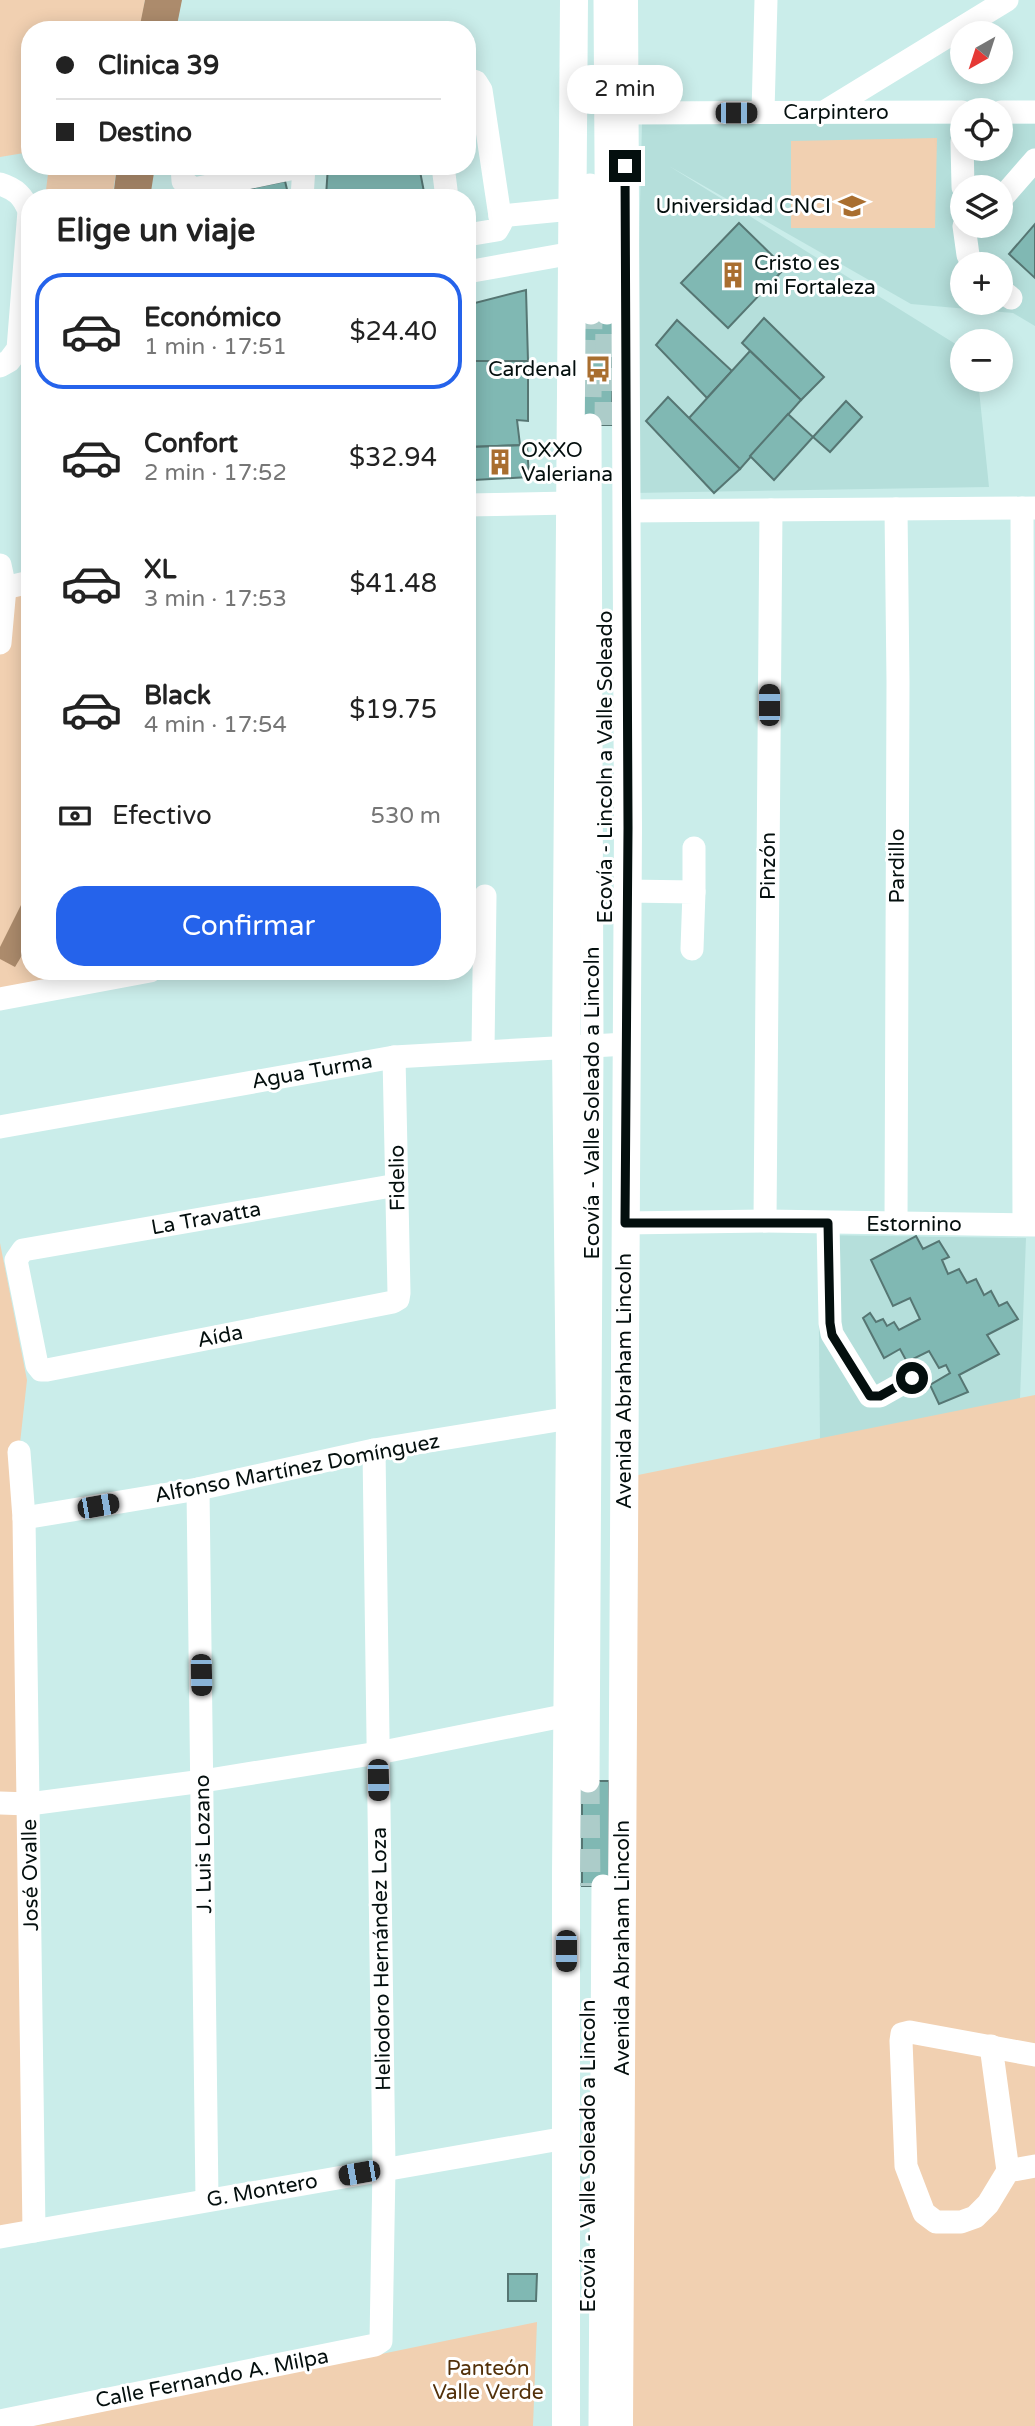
<!DOCTYPE html>
<html lang="es">
<head>
<meta charset="utf-8">
<style>
  body { margin:0; font-family:"Varela Round",sans-serif; background:#f2f2f2; color:#222; height:100vh; display:flex; flex-direction:column; font-size:26px; white-space:nowrap }
  * { box-sizing:border-box; margin:0 }
  p { font-size:23px; color:#767676 }
  .icon { flex:none; width:38px; height:38px; fill:none; stroke:currentColor; stroke-width:2; stroke-linecap:round; stroke-linejoin:round }
  .map { position:relative; flex:1; overflow:hidden }
  .panel { position:absolute; left:21px; top:189px; width:455px; height:791px; display:flex; flex-direction:column; background:#fff; border-radius:28px; box-shadow:0 4px 18px #0003 }
  .panel>* { flex:none }
  .top-card { position:absolute; left:21px; top:21px; width:455px; height:154px; border-radius:28px; box-shadow:0 4px 18px #0003; display:grid; align-content:center; height:154px; padding:0 35px; background:#fff }
  .needle { width:46px; rotate:219deg }
  .tools { position:absolute; left:950px; top:21px; display:grid; gap:14px }
  .tools a { display:grid; place-items:center; width:63px; height:63px; border-radius:50%; background:#fff; box-shadow:0 4px 18px #0003; font-size:35px }
  .end { position:absolute; width:32px; height:32px; margin:-16px; border:9px solid #040f0e; background:#fff; box-shadow:0 0 0 4px #fff }
  .from { border-radius:50% }
  .bubble { position:absolute; height:49px; border-radius:24px; background:#fff; box-shadow:0 4px 18px #0003; font-size:23px; font-weight:600; line-height:49px; text-align:center }
  .car { position:absolute; width:21px; height:42px; margin:-21px -10px; border-radius:9px; box-shadow:0 0 5px 2px #0007; background:linear-gradient(#222 24%,#8ab4d8 0 40%,#222 0 76%,#8ab4d8 0 86%,#222 0) }
  .top-card b { display:flex; align-items:center; gap:24px; height:66px; font-size:26px }
  .top-card b+b { border-top:2px solid #e0e0e0 }
  .top-card i { width:18px; height:18px; background:#222 }
  ul { padding:0; list-style:none }
  li { display:flex; align-items:center; gap:21px; height:116px; margin:0 14px 10px; padding:0 21px; border:4px solid transparent; border-radius:28px }
  li div { flex:1 }
  li b { display:block; font-size:26px }
  li em { font-style:normal; font-weight:600 }
  li.current { border-color:#2563eb }
  li>.icon { width:63px; height:63px; stroke-width:1.5 }
  h2 { padding:0 35px; font-size:32px; line-height:84px }
  .pay { display:flex; align-items:center; gap:18px; height:77px; padding:0 35px; font-size:26px }
  .pay p { margin-inline-start:auto }
  .action { display:flex; gap:14px; margin-top:auto; padding:14px 35px }
  .action a { flex:1; height:80px; border-radius:28px; background:#2563eb; color:#fff; font-size:28px; font-weight:600; line-height:80px; text-align:center }
  .map>svg:first-child { display:block }
  .built { fill:#b5dfdb; fill-rule:evenodd }
  .green { fill:#f1d0b1 }
  .water { fill:#ac8b6c }
  .building { fill:#80b8b3; stroke:#567673; stroke-width:2 }
  .lines { fill:none; stroke-linecap:round; stroke-linejoin:round }
  .minor-tunnel { stroke:#acccc9; stroke-width:23; stroke-dasharray:23 11; stroke-linecap:butt }
  .minor { stroke:#fff; stroke-width:23 }
  .major { stroke:#fff; stroke-width:28 }
  .route { stroke:#040f0e; stroke-width:9 }
  .labels { text-anchor:middle; stroke-width:6; stroke-linejoin:round; paint-order:stroke }
  .street-label { font-size:21px; fill:#040f0e; stroke:#fff }
  .poi-label { font-size:21px; fill:#040f0e; stroke:#fff; text-anchor:end }
  .park-label { font-size:21px; fill:#53310a; stroke:#fff }
</style>
</head>
<body>
<div class="map">
<svg width="1035" height="2426" viewBox="0 0 1035 2426">
  <rect width="100%" height="100%" fill="#caedea"/>
  <g class="built">
    <path d="M642 123 962 124V149H1001V124H1035V326L1013 313 911 304 669 166 962 348V380H978L989 487 633 493ZM962 187H1001V226H962ZM962 264H1001V303H962Z"/>
    <path d="M818 1235 1026 1238 1020 1399 820 1439Z"/>
  </g>
  <g class="green">
    <path d="M0 0H145L140 30H30V152L0 157Z"/>
    <path d="M937 138 935 228H791V141Z"/>
    <path d="M49 166H117L112 198H45Z"/>
    <path d="M30 582V971H149L0 999V643L5 588Z"/>
    <path d="M0 1243 27 1380 19 1452 34 2231 0 2237Z"/>
    <path d="M1035 1395V2426H632L638 1475Z"/>
    <path d="M537 2322 533 2426H31Z"/>
  </g>
  <g class="water">
    <path d="M145 0H182L176 30H139Z"/>
    <path d="M117 166H155L150 198H113Z"/>
    <path d="M30 887V942L15 967 0 959V947Z"/>
  </g>
  <g class="building">
    <path d="M328 166H419L424 192 411 195V198H328L326 196Z"/>
    <path d="M285 181 289 198H205Z"/>
    <path d="M739 223 785 268 728 328 681 283Z"/>
    <path d="M1035 224V278L1009 254Z"/>
    <path d="M526 290 528 361H467V305Z"/>
    <path d="M584 312 613 313 612 425H583Z"/>
    <path d="M764 318 824 377 801 400 742 343Z"/>
    <path d="M677 320 732 371 707 398 656 345Z"/>
    <path d="M750 351 801 400 740 469 689 418Z"/>
    <path d="M467 361H528V421L517 420 520 445 467 447Z"/>
    <path d="M668 397 740 469 714 493 646 421Z"/>
    <path d="M846 401 862 417 830 452 813 437Z"/>
    <path d="M788 414 813 437 774 480 750 456Z"/>
    <path d="M527 445 529 477 474 480 472 447Z"/>
    <path d="M916 1236 923 1249 939 1241 949 1257 942 1260 948 1274 959 1269 967 1283 976 1279 984 1295 991 1291 999 1306 1007 1302 1018 1319 987 1335 999 1354 959 1375 968 1392 939 1404 930 1385 950 1373 946 1365 939 1368 929 1351 907 1362 900 1349 884 1358 863 1318 870 1313 876 1322 883 1319 887 1326 894 1322 899 1330 920 1319 910 1298 893 1306 871 1260Z"/>
    <rect x="582" y="1781" width="27" height="105"/>
    <path d="M508 2274H537L536 2301H508Z"/>
  </g>
  <g class="lines">
    <g class="minor-tunnel">
      <path d="M590 397 591 313"/>
      <path d="M606 425 607 313"/>
      <path d="M588 1781 589 1886"/>
    </g>
    <g class="minor">
      <path d="M605 0 607 313"/>
      <path d="M467 79 476 82 481 90 501 223 497 230 467 235"/>
      <path d="M763 112 766 0"/>
      <path d="M824 112 1007 0"/>
      <path d="M1001 112H1035"/>
      <path d="M625 113 962 112"/>
      <path d="M962 142 963 187"/>
      <path d="M182 166 183 181 194 189 304 166"/>
      <path d="M443 166 447 198"/>
      <path d="M0 184C16 189 23 196 29 211L18 349 9 361 0 366"/>
      <path d="M590 185 591 313"/>
      <path d="M302 198 304 166"/>
      <path d="M1001 199 1035 160"/>
      <path d="M500 216 572 209"/>
      <path d="M964 226 968 255 973 264"/>
      <path d="M467 272 573 253"/>
      <path d="M1001 290 1011 298"/>
      <path d="M467 505 570 503"/>
      <path d="M1022 508 1024 1224"/>
      <path d="M625 511 1035 508"/>
      <path d="M0 565 5 588 0 643"/>
      <path d="M0 589 30 582"/>
      <path d="M628 891 694 892 692 949"/>
      <path d="M694 892V848"/>
      <path d="M0 999 150 971"/>
      <path d="M483 1051 485 896"/>
      <path d="M394 1057 399 1293 398 1299 393 1302 47 1370H41L37 1365 16 1260 23 1250 397 1185"/>
      <path d="M0 1127 394 1057 627 1044"/>
      <path d="M765 1221 771 510"/>
      <path d="M625 1223 765 1221 1035 1225"/>
      <path d="M828 1223 830 1323 832 1334 870 1396H880L912 1378"/>
      <path d="M896 1223 898 682 896 509"/>
      <path d="M19 1452 24 1518 34 2231"/>
      <path d="M198 1489 207 2200"/>
      <path d="M24 1518 198 1489 374 1450 570 1418"/>
      <path d="M588 1781 592 1045 590 425"/>
      <path d="M0 1803 29 1804 203 1781 378 1753 568 1715"/>
      <path d="M991 2046 1008 2171"/>
      <path d="M1035 2055 910 2032 902 2034 901 2041 906 2166 924 2213 936 2222H961L975 2217 988 2204 1008 2171 1035 2166"/>
      <path d="M0 2237 566 2138"/>
      <path d="M0 2421 375 2345 381 2341 384 2168 374 1450"/>
      <path d="M600 2426 603 1886"/>
    </g>
    <g class="major">
      <path d="M566 2426V1872L570 1418 566 1047 574 0"/>
      <path d="M619 2426 628 828 624 0"/>
    </g>
  </g>
  <g class="lines">
    <path class="route" d="M625 166 628 828 625 1223H828L830 1323 832 1335 870 1396H880L912 1378"/>
  </g>
  <defs>
    <g id="university-bare" transform="scale(2.1)"><path d="M0-5L7-2L0 1L-7-2ZM-4 1L0 2.5L4 1V4Q0 6-4 4Z" fill="#a96e2f" stroke="#fff" stroke-width="2.5" paint-order="stroke"/></g>
    <g id="building-bare" transform="scale(2.1)"><path d="M-4-6H4V6H1V3H-1V6H-4ZM-2.5-4.3h1.7v1.8h-1.7ZM.8-4.3h1.7v1.8H.8ZM-2.5-1h1.7V.8h-1.7ZM.8-1h1.7V.8H.8Z" fill="#a96e2f" stroke="#fff" stroke-width="2.5" paint-order="stroke"/></g>
    <g id="bus-bare" transform="scale(2.1)"><path d="M-5-6H5V4H4V6H2V4H-2V6H-4V4H-5ZM-3.5-4V0h7V-4ZM-3.5 1.2v1.5H-2V1.2ZM2 1.2v1.5H3.5V1.2Z" fill="#a96e2f" stroke="#fff" stroke-width="2.5" paint-order="stroke"/></g>
  </defs>
  <g fill-rule="evenodd">
    <use href="#university-bare" x="852" y="206"/>
    <use href="#building-bare" x="733" y="275"/>
    <use href="#bus-bare" x="598" y="369"/>
    <use href="#building-bare" x="500" y="462"/>
  </g>
  <g class="labels">
    <g class="street-label">
      <text x="836" y="119">Carpintero</text>
      <text transform="translate(605 767) rotate(-90)" y="7">Ecovía - Lincoln a Valle Soleado</text>
      <text transform="translate(768 866) rotate(-90)" y="7">Pinzón</text>
      <text transform="translate(897 866) rotate(-90)" y="7">Pardillo</text>
      <text transform="translate(312 1071) rotate(-10)" y="7">Agua Turma</text>
      <text transform="translate(592 1103) rotate(-90)" y="7">Ecovía - Valle Soleado a Lincoln</text>
      <text transform="translate(397 1178) rotate(-91)" y="7">Fidelio</text>
      <text transform="translate(206 1218) rotate(-10)" y="7">La Travatta</text>
      <text x="914" y="1231">Estornino</text>
      <text transform="translate(220 1336) rotate(-11)" y="7">Aída</text>
      <text transform="translate(624 1381) rotate(-90)" y="7">Avenida Abraham Lincoln</text>
      <text transform="translate(297 1468) rotate(-11)" y="7">Alfonso Martínez Domínguez</text>
      <text transform="translate(203 1844) rotate(-91)" y="7">J. Luis Lozano</text>
      <text transform="translate(30 1875) rotate(-91)" y="7">José Ovalle</text>
      <text transform="translate(622 1948) rotate(-90)" y="7">Avenida Abraham Lincoln</text>
      <text transform="translate(381 1959) rotate(-91)" y="7">Heliodoro Hernández Loza</text>
      <text transform="translate(588 2156) rotate(-90)" y="7">Ecovía - Valle Soleado a Lincoln</text>
      <text transform="translate(262 2190) rotate(-10)" y="7">G. Montero</text>
      <text transform="translate(212 2378) rotate(-11)" y="7">Calle Fernando A. Milpa</text>
    </g>
    <g class="poi-label">
      <text x="831" y="213">Universidad CNCI</text>
      <text x="754" y="270" text-anchor="start">Cristo es<tspan x="754" dy="24">mi Fortaleza</tspan></text>
      <text x="577" y="376">Cardenal</text>
      <text x="521" y="457" text-anchor="start">OXXO<tspan x="521" dy="24">Valeriana</tspan></text>
    </g>
    <g class="park-label">
      <text x="488" y="2375">Panteón<tspan x="488" dy="24">Valle Verde</tspan></text>
    </g>
  </g>
</svg>
<div class="tools">
<a><svg class="needle" viewBox="-14 -14 28 28"><path d="M0-13l5 13h-10z" fill="#e53935"/><path d="M0 13l5-13h-10z" fill="#767676"/></svg></a>
<a><svg class="icon" aria-label="locate" viewBox="0 0 24 24"><circle cx="12" cy="12" r="6"/><path d="M12 2v4M12 18v4M2 12h4M18 12h4"/></svg></a>
<a><svg class="icon" aria-label="layers" viewBox="0 0 24 24"><path d="M12 4l9 5-9 5-9-5zM3 14l9 5 9-5"/></svg></a>
<a>+</a>
<a>−</a>
</div>
<i class="end from" style="left:912px;top:1378px"></i>
<i class="end" style="left:625px;top:166px"></i>
<div class="bubble" style="left:567px;top:65px;width:116px">2 min</div>
<i class="car" style="left:736px;top:113px;rotate:90deg"></i>
<i class="car" style="left:769px;top:705px;rotate:0deg"></i>
<i class="car" style="left:98px;top:1506px;rotate:80deg"></i>
<i class="car" style="left:201px;top:1675px;rotate:179deg"></i>
<i class="car" style="left:378px;top:1780px;rotate:179deg"></i>
<i class="car" style="left:566px;top:1951px;rotate:180deg"></i>
<i class="car" style="left:359px;top:2173px;rotate:260deg"></i>
<div class="top-card">
<b><i class="from"></i>Clinica 39</b>
<b><i></i>Destino</b>
</div>
<section class="panel">
<h2>Elige un viaje</h2>
<ul>
<li class="current"><svg class="icon" aria-label="car" viewBox="0 0 24 24"><path d="M5 17H2v-5l4-1 3-4h7l3 4 3 1v5h-3M9 17h6M6 11h13"/><circle cx="7" cy="17" r="2"/><circle cx="17" cy="17" r="2"/></svg><div><b>Económico</b><p>1 min · 17:51</p></div><em>$24.40</em></li>
<li><svg class="icon" aria-label="car" viewBox="0 0 24 24"><path d="M5 17H2v-5l4-1 3-4h7l3 4 3 1v5h-3M9 17h6M6 11h13"/><circle cx="7" cy="17" r="2"/><circle cx="17" cy="17" r="2"/></svg><div><b>Confort</b><p>2 min · 17:52</p></div><em>$32.94</em></li>
<li><svg class="icon" aria-label="car" viewBox="0 0 24 24"><path d="M5 17H2v-5l4-1 3-4h7l3 4 3 1v5h-3M9 17h6M6 11h13"/><circle cx="7" cy="17" r="2"/><circle cx="17" cy="17" r="2"/></svg><div><b>XL</b><p>3 min · 17:53</p></div><em>$41.48</em></li>
<li><svg class="icon" aria-label="car" viewBox="0 0 24 24"><path d="M5 17H2v-5l4-1 3-4h7l3 4 3 1v5h-3M9 17h6M6 11h13"/><circle cx="7" cy="17" r="2"/><circle cx="17" cy="17" r="2"/></svg><div><b>Black</b><p>4 min · 17:54</p></div><em>$19.75</em></li>
</ul>
<div class="pay"><svg class="icon" aria-label="cash" viewBox="0 0 24 24"><path d="M3 7h18v10H3z"/><circle cx="12" cy="12" r="2"/></svg>Efectivo<p>530 m</p></div>
<div class="action"><a>Confirmar</a></div>
</section>
</div>
</body>
</html>
